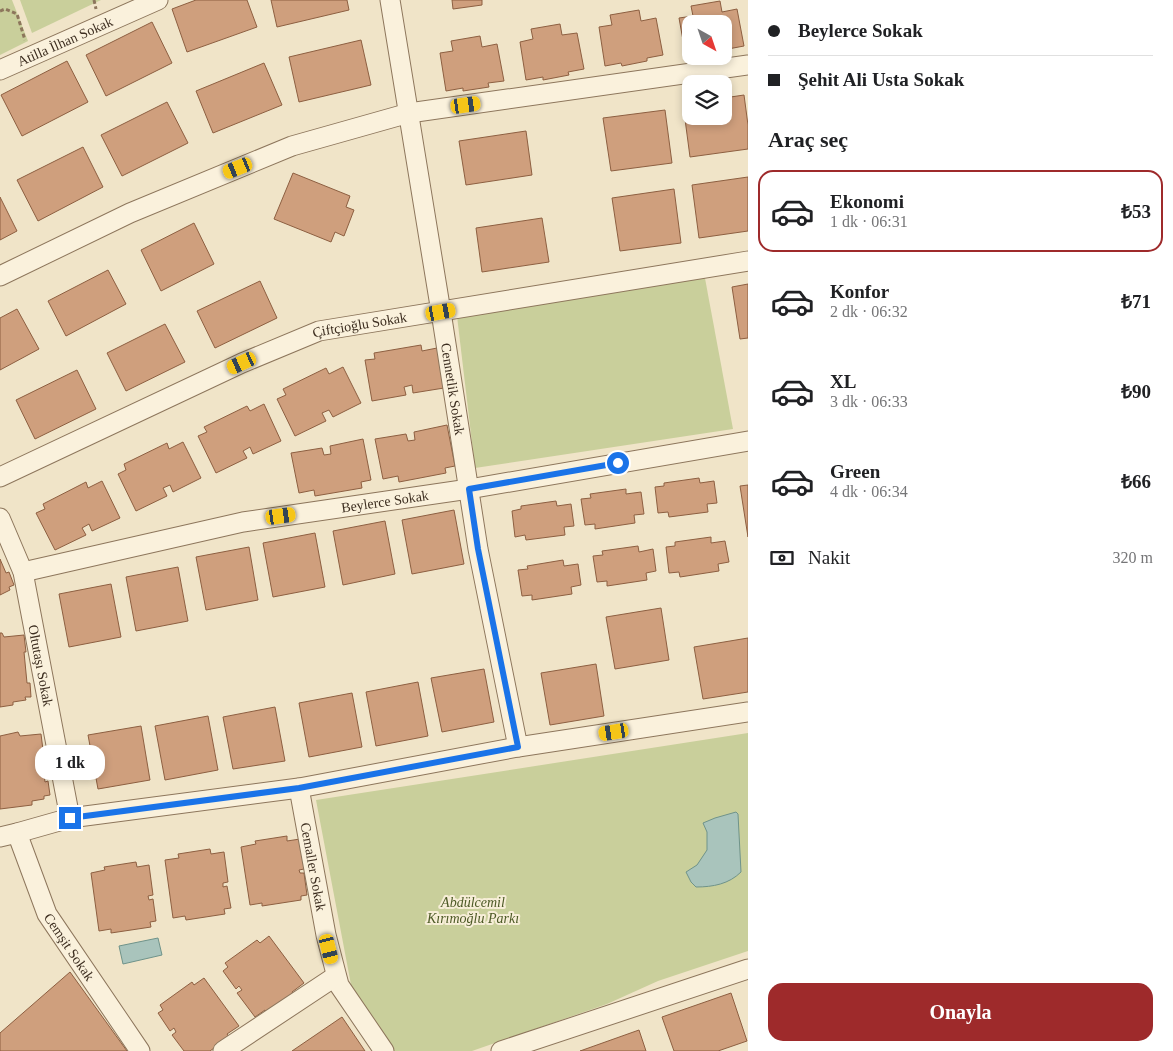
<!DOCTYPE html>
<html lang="tr">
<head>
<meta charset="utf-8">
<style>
  body { margin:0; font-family:"Times New Roman",serif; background:#f6f6f6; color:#202124; height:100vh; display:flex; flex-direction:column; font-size:19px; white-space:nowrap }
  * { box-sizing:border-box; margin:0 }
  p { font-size:16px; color:#757577 }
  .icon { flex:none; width:28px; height:28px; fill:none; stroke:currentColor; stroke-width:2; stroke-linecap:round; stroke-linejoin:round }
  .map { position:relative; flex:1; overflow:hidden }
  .drawer { display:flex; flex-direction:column; background:#fff; width:425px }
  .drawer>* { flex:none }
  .guide { display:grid; align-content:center; height:110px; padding:0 20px; background:#fff }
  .needle { width:32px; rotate:140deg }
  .tools { position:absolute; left:682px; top:15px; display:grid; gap:10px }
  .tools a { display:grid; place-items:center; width:50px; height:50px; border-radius:10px; background:#fff; box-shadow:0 2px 8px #0003; font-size:25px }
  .end { position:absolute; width:22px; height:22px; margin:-11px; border:6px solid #1a73e8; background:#fff; box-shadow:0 0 0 2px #fff }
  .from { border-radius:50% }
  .bubble { position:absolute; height:35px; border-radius:15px; background:#fff; box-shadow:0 2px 8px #0003; font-size:16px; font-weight:600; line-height:35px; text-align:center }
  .car { position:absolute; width:15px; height:30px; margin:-15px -8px; border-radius:6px; box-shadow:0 0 4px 1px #0007; background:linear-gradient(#f5c518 24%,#345 0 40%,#f5c518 0 76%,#345 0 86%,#f5c518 0) }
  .guide b { display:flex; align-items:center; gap:18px; height:48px; font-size:19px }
  .guide b+b { border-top:1px solid #e0e0e0 }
  .guide i { width:12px; height:12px; background:#202124 }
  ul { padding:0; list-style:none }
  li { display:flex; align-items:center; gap:15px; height:82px; margin:0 10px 8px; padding:0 10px; border:2px solid transparent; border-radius:15px }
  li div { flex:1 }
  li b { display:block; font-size:19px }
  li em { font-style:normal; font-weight:600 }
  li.current { border-color:#9e2a2b }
  li>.icon { width:45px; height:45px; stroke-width:1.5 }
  h2 { padding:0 20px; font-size:22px; line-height:60px }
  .pay { display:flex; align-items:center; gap:12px; height:55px; padding:0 20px; font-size:19px }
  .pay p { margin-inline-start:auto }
  .action { display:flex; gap:10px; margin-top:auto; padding:10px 20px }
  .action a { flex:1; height:58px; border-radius:15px; background:#9e2a2b; color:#fff; font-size:20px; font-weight:600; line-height:58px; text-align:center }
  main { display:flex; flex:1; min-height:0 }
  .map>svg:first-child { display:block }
  .green { fill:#c9cf9b }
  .water { fill:#a9c4bc; stroke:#6f938a }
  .building { fill:#cf9f7d; stroke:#8d5f41 }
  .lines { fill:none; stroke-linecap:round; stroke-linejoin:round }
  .minor-casing { stroke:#8d765c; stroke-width:21 }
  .path { stroke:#8d765c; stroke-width:3; stroke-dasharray:4 2.5; stroke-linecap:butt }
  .minor { stroke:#faf1dc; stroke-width:19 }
  .route { stroke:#1a73e8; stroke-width:6 }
  .labels { text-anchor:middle; stroke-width:4; stroke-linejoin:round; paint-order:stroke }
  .street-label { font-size:14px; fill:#3d2e20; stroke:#f7eed8 }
  .park-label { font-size:14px; font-style:italic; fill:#4d5a26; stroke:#f7eed8 }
</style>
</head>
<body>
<main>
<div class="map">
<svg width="748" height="1051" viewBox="0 0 748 1051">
  <rect width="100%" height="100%" fill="#f0e4c8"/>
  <g class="green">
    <path d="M0 0H12L28 41 0 55Z"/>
    <path d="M20 0H101L32 33Z"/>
    <path d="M704 273 733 429 475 468 457 316Z"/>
    <path d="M748 733V951L658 981 607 1004 472 1051H388L352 990 316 800Z"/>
  </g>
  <g class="water">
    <path d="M736 812 738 814 741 872C729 884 713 887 696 887L691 882 686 872 697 865 707 850V832L703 823 715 818Z"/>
    <path d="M158 938 162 955 123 964 119 946Z"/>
  </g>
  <g class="building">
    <path d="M196 0H247L257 27 187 52 172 9Z"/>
    <path d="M271 0H347L349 10 277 27Z"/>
    <path d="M452 0H482V5L453 9Z"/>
    <path d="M720 1 722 12 737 9 744 46 728 49V52L724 53V24H691V56L686 57 679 18 693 16 691 6Z"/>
    <path d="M639 10 641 21 656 18 663 55 647 58V61L622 66 621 63 605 66 599 27 612 25 610 15Z"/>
    <path d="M152 22 172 63 106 96 86 55Z"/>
    <path d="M560 24 562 35 577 33 584 69 568 72 569 75 543 80V77L526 80 520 42 533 39 531 29Z"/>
    <path d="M480 36 482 47 497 44 504 81 488 83 489 87 463 91V88L446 91 440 53 453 51 451 41Z"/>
    <path d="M361 40 371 85 299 102 289 57Z"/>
    <path d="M67 61 88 102 22 136 1 95Z"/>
    <path d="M264 63 282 105 213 133 196 91Z"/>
    <path d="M744 95 748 125V149L690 157 683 104 691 103V116H724V98Z"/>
    <path d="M167 102 188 143 122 176 101 135Z"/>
    <path d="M665 110 672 163 611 171 603 118Z"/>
    <path d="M526 131 532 175 466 185 459 141Z"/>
    <path d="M83 147 103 187 38 221 17 180Z"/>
    <path d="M293 173 350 196 346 207 354 210 344 236 335 232 331 242 274 219Z"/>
    <path d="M748 177V231L699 238 692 185Z"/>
    <path d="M674 189 681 243 620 251 612 198Z"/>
    <path d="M0 197 17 231 0 240Z"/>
    <path d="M542 218 549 262 482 272 476 228Z"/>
    <path d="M194 223 214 264 161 291 141 250Z"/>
    <path d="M108 270 126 304 66 336 48 301Z"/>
    <path d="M260 281 277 318 215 348 197 311Z"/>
    <path d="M748 284V338L740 339 732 287Z"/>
    <path d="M17 309 39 349 0 370V318Z"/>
    <path d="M165 324 185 362 126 391 107 353Z"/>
    <path d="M421 345 422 351 437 348 444 388 413 393 412 385 404 387 406 395 372 401 365 360 375 359 374 353Z"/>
    <path d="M343 367 361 403 333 417 329 410 322 413 326 421 295 436 277 399 286 395 283 389 326 368 329 374Z"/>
    <path d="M77 370 96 409 35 439 16 400Z"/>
    <path d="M264 404 281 441 253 454 250 447 243 451 247 458 216 473 198 436 207 432 204 427 247 406 250 411Z"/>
    <path d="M447 425 455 466 445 468 446 473 399 482 398 476 383 479 375 439 406 434 408 441 415 440 414 432Z"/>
    <path d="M363 439 371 480 361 482 362 488 315 496 314 490 299 493 291 453 322 448 324 455 331 454 330 446Z"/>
    <path d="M183 442 201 478 173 492 170 485 163 488 167 496 136 511 118 474 126 470 124 464 167 443 169 449Z"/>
    <path d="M699 478 700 483 714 481 717 503 707 504 708 512 669 517 668 512 658 513 655 487 664 486V483Z"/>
    <path d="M102 481 120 518 92 531 89 524 82 528 86 535 55 550 36 513 45 509 43 504 86 482 88 488Z"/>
    <path d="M748 485V537L740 486Z"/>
    <path d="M626 489V494L641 492 644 514 634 515 635 523 595 529V524L585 525 581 499 591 498 590 494Z"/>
    <path d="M556 501 557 506 571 504 574 526 564 527 565 535 526 540 525 535 515 537 512 511 521 509V506Z"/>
    <path d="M454 510 464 564 412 574 402 520Z"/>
    <path d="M385 521 395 574 343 585 333 531Z"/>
    <path d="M315 533 325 587 273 597 263 543Z"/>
    <path d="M711 537V543L725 541 729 562 718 564 719 571 680 577 679 572 669 573 666 547 675 546V542Z"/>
    <path d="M638 546 639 552 653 549 656 571 646 573 647 580 607 586V581L597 582 593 556 603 555 602 551Z"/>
    <path d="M249 547 258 600 206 610 196 557Z"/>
    <path d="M0 559 6 573 9 572 14 585 9 587 10 590 0 595Z"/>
    <path d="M563 560 564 566 578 564 581 585 571 587 572 594 532 600V595L522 596 518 570 528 569 527 566Z"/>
    <path d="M178 567 188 621 136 631 126 577Z"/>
    <path d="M111 584 121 637 69 647 59 594Z"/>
    <path d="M661 608 669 660 615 669 606 617Z"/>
    <path d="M0 633H2L4 637 24 635 26 652H24L27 683H30L31 697H25L26 700 13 702V705L0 707Z"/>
    <path d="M748 638V692L703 699 694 647Z"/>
    <path d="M596 664 604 716 550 725 541 673Z"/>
    <path d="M484 669 494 722 442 732 431 678Z"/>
    <path d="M418 682 428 736 376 746 366 692Z"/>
    <path d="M352 693 362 747 309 757 299 703Z"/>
    <path d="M275 707 285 761 233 769 223 717Z"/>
    <path d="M208 716 218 770 165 780 155 726Z"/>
    <path d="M141 726 150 780 98 789 88 735Z"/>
    <path d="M18 732 20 736 41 734 43 750 41 751 45 782 48 781 50 795 44 796V799L32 801V805L0 809V736Z"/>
    <path d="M287 836V841L300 839 304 869 299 870 300 873H304L307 895 301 896V900L262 906V903L250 905 241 847 256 844 255 841Z"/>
    <path d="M210 849 211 854 224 852 228 882 223 883V887L227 886 231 908 224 909 225 914 186 920 185 916 173 918 165 860 179 858 178 854Z"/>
    <path d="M136 862 137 867 149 865 153 895 148 896 149 900 153 899 156 921 150 922 151 927 111 933V929L99 931 91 873 105 870 104 867Z"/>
    <path d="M269 936 304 983 292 992 294 995 268 1014 265 1010 255 1017 237 993 242 990 239 986 236 989 223 971 228 967 225 963 257 940 260 943Z"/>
    <path d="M70 972 127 1051H0V1033Z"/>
    <path d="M204 978 239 1026 227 1034 229 1037 210 1051H184L172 1035 176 1032 174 1028 170 1031 158 1013 163 1010 160 1005 192 982 194 985Z"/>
    <path d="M731 993 747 1041 718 1051H674L662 1017Z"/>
    <path d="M342 1017 365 1051H292Z"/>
    <path d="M639 1030 646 1051H580Z"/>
  </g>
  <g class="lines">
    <g class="minor-casing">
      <g id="minor">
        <path id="s1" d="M390 0 441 312 478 549 518 747"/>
        <path id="s2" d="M0 70 158 0"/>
        <path d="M0 276 130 213 292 146 409 113 748 65"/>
        <path id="s3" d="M0 477 242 363 319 331 748 261"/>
        <path id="s4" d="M0 518 23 572 70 818"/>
        <path id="s5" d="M23 572 243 522 469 489 748 441"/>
        <path id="s6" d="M299 788 326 935 339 985 384 1051"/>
        <path id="s7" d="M17 833 47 914 140 1051"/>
        <path d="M0 837 17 833 70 818 299 788 518 747 748 712"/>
        <path d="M223 1051 336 976"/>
        <path d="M501 1051 748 969"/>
      </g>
    </g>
    <g class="path">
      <path d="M94 0 96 9"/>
      <path d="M0 11 5 9 17 14 25 40"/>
    </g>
    <use href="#minor" class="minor"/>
  </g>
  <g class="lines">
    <path class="route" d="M70 818 299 788 518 747 478 549 469 489 618 463"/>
  </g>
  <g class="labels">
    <g class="street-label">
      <text dy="5" stroke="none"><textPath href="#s2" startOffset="71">Atilla İlhan Sokak</textPath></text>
      <text dy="5" stroke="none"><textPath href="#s3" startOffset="392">Çiftçioğlu Sokak</textPath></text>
      <text dy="5" stroke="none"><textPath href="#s1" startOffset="394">Cennetlik Sokak</textPath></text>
      <text dy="5" stroke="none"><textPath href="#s5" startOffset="369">Beylerce Sokak</textPath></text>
      <text dy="5" stroke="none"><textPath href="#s4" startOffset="154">Oltutaşı Sokak</textPath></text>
      <text dy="5" stroke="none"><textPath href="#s6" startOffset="80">Cemaller Sokak</textPath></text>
      <text dy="5" stroke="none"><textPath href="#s7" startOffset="126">Cemşit Sokak</textPath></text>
    </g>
    <g class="park-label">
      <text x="473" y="907">Abdülcemil<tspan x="473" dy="16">Kırımoğlu Parkı</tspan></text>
    </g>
  </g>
</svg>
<div class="tools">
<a><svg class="needle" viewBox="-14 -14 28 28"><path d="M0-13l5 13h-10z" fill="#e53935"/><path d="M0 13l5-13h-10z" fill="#757577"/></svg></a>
<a><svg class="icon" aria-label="layers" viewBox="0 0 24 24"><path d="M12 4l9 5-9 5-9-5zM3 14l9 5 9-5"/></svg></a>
</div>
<i class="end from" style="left:618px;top:463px"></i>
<i class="end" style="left:70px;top:818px"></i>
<div class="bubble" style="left:35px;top:745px;width:70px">1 dk</div>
<i class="car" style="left:466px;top:105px;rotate:82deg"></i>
<i class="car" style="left:238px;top:168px;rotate:248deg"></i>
<i class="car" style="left:441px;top:312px;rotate:80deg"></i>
<i class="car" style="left:242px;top:363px;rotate:245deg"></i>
<i class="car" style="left:281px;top:516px;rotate:82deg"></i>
<i class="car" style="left:614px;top:732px;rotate:261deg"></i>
<i class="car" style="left:329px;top:949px;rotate:166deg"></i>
</div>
<section class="drawer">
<div class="guide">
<b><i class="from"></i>Beylerce Sokak</b>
<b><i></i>Şehit Ali Usta Sokak</b>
</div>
<h2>Araç seç</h2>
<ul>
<li class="current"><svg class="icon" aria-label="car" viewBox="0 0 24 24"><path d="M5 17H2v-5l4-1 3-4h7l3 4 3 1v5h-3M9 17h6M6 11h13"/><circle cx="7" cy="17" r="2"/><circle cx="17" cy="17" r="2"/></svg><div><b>Ekonomi</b><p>1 dk · 06:31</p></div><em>₺53</em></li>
<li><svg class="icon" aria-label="car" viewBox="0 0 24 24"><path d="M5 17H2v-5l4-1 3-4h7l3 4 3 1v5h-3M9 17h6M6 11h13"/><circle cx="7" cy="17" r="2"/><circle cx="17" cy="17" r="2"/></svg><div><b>Konfor</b><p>2 dk · 06:32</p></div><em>₺71</em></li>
<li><svg class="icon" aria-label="car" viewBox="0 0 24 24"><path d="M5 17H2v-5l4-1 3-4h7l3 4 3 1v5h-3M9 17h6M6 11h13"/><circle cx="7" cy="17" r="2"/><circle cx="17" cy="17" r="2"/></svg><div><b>XL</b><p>3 dk · 06:33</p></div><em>₺90</em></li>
<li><svg class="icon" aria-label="car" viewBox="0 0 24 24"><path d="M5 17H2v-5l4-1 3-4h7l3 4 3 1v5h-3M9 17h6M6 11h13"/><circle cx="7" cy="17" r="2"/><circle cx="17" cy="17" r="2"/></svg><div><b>Green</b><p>4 dk · 06:34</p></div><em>₺66</em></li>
</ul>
<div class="pay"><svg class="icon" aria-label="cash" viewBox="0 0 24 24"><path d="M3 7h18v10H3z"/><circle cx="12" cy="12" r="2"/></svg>Nakit<p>320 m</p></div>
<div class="action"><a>Onayla</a></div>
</section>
</main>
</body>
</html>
